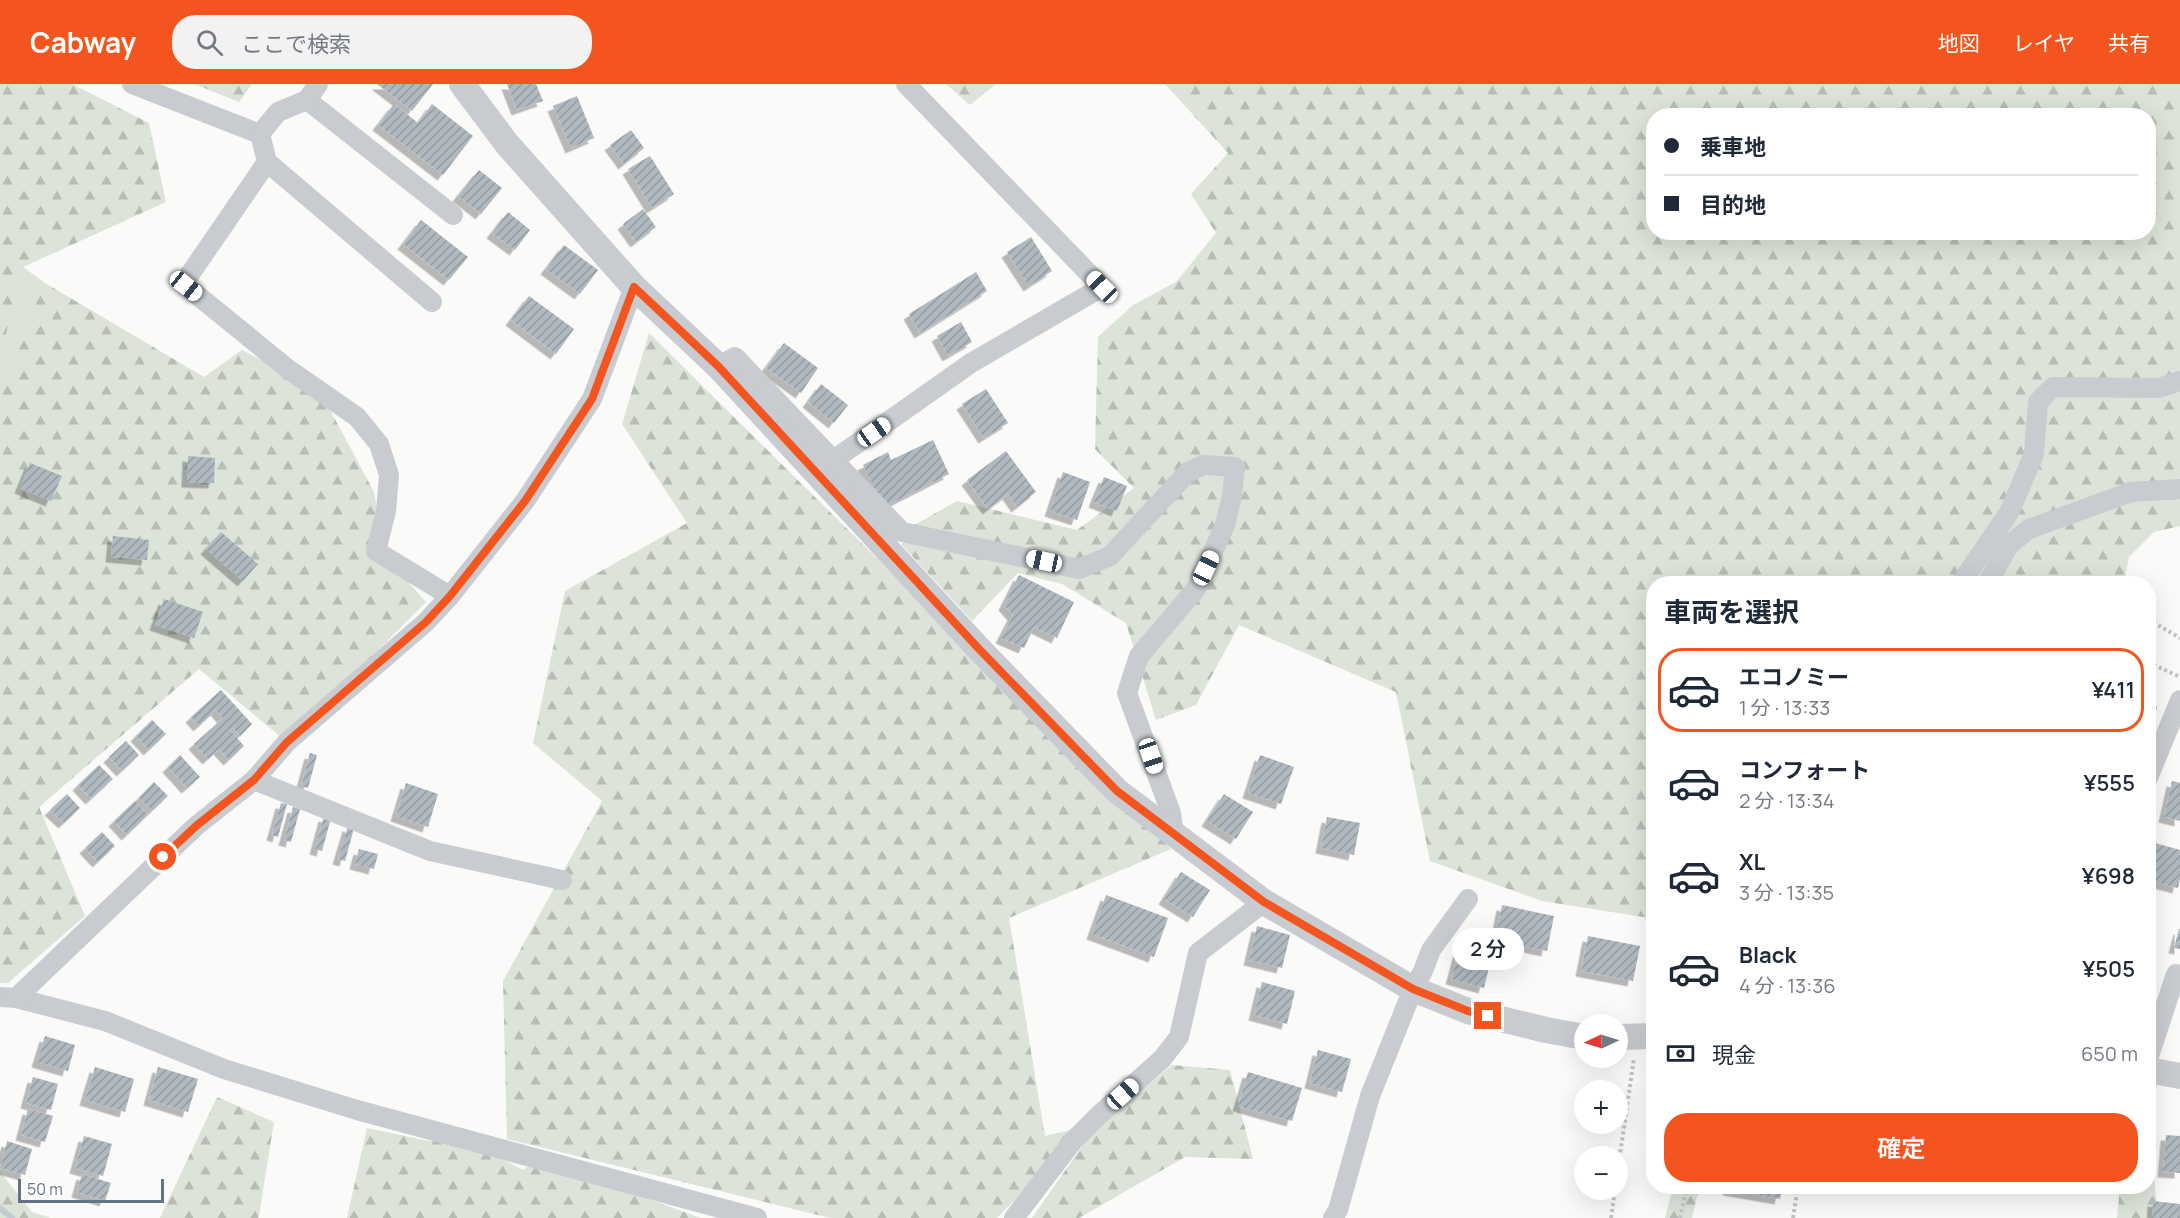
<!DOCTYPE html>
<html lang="ja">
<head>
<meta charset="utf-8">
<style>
  body { margin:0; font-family:Manrope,"Noto Sans JP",sans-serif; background:#f2f2f3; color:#1f2937; height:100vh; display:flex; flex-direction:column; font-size:22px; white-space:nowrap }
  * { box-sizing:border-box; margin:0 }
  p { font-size:20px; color:#747a83 }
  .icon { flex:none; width:33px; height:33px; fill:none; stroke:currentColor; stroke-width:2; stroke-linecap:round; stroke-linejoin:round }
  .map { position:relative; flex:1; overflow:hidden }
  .sheet { position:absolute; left:1646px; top:492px; width:510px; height:618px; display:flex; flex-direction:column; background:#fff; border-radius:24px; box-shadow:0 6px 24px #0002 }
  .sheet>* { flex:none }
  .hud { position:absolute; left:1646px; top:24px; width:510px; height:132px; border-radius:24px; box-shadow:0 6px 24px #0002; display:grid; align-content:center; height:132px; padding:0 18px; background:#fff }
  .needle { width:39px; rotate:266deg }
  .fabs { position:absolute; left:1574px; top:930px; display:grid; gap:12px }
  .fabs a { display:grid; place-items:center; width:54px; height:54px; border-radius:50%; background:#fff; box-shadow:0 6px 24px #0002; font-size:30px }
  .scale { position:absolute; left:18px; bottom:15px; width:146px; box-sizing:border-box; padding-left:6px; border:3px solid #627586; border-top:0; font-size:16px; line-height:21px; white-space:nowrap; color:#627586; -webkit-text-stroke:4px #fff; paint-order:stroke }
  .end { position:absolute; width:27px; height:27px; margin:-14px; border:8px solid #f4551e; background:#fff; box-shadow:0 0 0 3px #fff }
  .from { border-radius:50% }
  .bubble { position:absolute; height:42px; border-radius:21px; background:#fff; box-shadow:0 6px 24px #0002; font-size:20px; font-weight:600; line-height:42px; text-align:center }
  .car { position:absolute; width:18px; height:36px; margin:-18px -9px; border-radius:8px; box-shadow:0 0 4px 2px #0007; background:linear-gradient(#fff 24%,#345 0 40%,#fff 0 76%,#345 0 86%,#fff 0) }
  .hud b { display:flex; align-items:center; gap:21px; height:57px; font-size:22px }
  .hud b+b { border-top:2px solid #e0e1e3 }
  .hud i { width:15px; height:15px; background:#1f2937 }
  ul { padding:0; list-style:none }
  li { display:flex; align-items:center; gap:18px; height:84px; margin:0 12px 9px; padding:0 6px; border:3px solid transparent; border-radius:24px }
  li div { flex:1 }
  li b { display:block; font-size:22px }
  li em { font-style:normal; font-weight:600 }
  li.active { border-color:#f4551e }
  li>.icon { width:54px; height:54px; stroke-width:1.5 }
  h2 { padding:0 18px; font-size:27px; line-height:72px }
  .pay { display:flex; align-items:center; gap:15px; height:66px; padding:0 18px; font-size:22px }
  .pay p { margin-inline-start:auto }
  .button { display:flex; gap:12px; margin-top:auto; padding:12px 18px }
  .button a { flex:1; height:69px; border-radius:24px; background:#f4551e; color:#fff; font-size:24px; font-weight:600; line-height:69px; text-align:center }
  header { display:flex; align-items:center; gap:36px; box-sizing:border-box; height:84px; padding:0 30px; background:#f4551e; color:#fff }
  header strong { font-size:28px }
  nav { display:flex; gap:33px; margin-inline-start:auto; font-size:21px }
  .search { width:420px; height:54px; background:#f2f2f3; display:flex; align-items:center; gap:15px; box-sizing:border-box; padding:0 21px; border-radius:24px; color:#747a83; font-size:22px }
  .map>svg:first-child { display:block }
  .grass { fill:#dce3d8 }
  .forest { fill:url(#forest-firs); fill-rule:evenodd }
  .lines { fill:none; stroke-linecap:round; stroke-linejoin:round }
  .stream { stroke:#c2cdd2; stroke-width:6 }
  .building { fill:url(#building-hatch); filter:url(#shadow) }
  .path { stroke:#c1c4c6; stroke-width:4; stroke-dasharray:3 3; stroke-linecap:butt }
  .minor { stroke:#c8ccd0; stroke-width:20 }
  .tertiary { stroke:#c8ccd0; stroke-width:26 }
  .route { stroke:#f4551e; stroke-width:8 }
</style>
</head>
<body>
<header>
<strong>Cabway</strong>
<div class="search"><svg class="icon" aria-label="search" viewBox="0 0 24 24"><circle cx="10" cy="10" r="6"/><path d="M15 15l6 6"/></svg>ここで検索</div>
<nav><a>地図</a><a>レイヤ</a><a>共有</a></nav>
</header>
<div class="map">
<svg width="2180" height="1134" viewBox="0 0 2180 1134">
  <defs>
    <pattern id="forest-firs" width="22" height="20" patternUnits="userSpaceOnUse" patternTransform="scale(1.5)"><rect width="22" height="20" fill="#dce3d8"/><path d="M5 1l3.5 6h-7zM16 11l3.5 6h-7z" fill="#b6bdb5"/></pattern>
    <pattern id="building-hatch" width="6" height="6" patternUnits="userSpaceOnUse" patternTransform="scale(1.5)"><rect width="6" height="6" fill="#b0b9c0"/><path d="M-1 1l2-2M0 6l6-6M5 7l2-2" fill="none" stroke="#939ba2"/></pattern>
    <filter id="shadow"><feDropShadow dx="-5.5" dy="5.5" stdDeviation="0" flood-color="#0004"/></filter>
  </defs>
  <rect width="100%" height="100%" fill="#fafaf8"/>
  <path class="grass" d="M23 183 45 199 0 320V248Z"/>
  <g class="forest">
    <path d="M0 0H72L149 39 166 118 23 183 0 273Z"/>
    <path d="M194 0H252L239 18Z"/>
    <path d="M946 0H996L970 21Z"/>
    <path d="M1165 0H2180V442L2154 448 2129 473 2124 499 1653 500V885L1650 834 1542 817 1430 777 1396 608 1239 541 1196 621 1156 636 1126 539 1062 500 1018 489 972 537 902 461 909 444 957 417 1077 446 1134 404 1095 365 1098 253 1133 221 1176 198 1216 149 1191 110 1228 69ZM1653 32H2148V148H1653Z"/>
    <path d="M45 199 204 293 242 266 320 307 374 408 385 472 426 518 287 658 199 585 39 723 85 832 8 899H0V318L31 231Z"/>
    <path d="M649 249 1171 765 1009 834 1045 1052 1088 1042 997 1134H830L507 1055 503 897 602 717 533 659 565 507 687 439 622 340Z"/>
    <path d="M1172 981 1230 986 1253 1075 1185 1073 1079 1134H1032L1092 1048Z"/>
    <path d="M217 1013 274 1038 259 1132 258 1134H160Z"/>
    <path d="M2148 1032 2158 1134H2117L2120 1103 2148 1102Z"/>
    <path d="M367 1044 429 1057 464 1055 523 1086 539 1075 701 1134H347Z"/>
    <path d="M0 1088 32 1128 51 1134H0Z"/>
    <path d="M1673 1103H1703L1697 1113 1692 1134H1665Z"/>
  </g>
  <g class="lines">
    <path class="stream" d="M0 1124 12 1134"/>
  </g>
  <g class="building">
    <path d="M377 0H433L412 27Z"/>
    <path d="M507 0H536L543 17 517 26Z"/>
    <path d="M577 12 594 54 571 64 553 22Z"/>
    <path d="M394 20 418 39 432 20 473 52 443 91 378 41Z"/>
    <path d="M631 46 644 64 624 80 610 61Z"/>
    <path d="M650 72 674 110 652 124 628 85Z"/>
    <path d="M479 86 502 104 481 130 458 112Z"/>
    <path d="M643 125 656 143 636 158 623 140Z"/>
    <path d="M508 128 530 146 515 166 492 149Z"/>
    <path d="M421 136 468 173 449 196 403 160Z"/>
    <path d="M1031 153 1052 187 1029 202 1007 168Z"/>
    <path d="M564 161 598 186 580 210 546 185Z"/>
    <path d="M976 188 987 207 920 249 909 230Z"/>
    <path d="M529 212 574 245 556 270 511 236Z"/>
    <path d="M961 238 972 258 948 272 937 252Z"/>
    <path d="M784 259 818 284 801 309 766 284Z"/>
    <path d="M821 300 848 321 834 339 808 318Z"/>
    <path d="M986 305 1008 339 984 354 962 320Z"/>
    <path d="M933 356 949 390 884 423 863 381 888 368 891 376Z"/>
    <path d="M1006 367 1036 408 1017 423 1008 410 988 425 967 396Z"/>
    <path d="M188 372 215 374 214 399 187 398Z"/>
    <path d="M30 379 62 392 51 417 20 404Z"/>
    <path d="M1063 388 1090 398 1077 436 1050 427Z"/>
    <path d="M1104 393 1127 402 1117 427 1094 418Z"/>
    <path d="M221 448 258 480 243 497 206 465Z"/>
    <path d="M113 452 149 456 147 476 111 473Z"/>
    <path d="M1019 491 1074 518 1057 554 1034 543 1024 564 1001 554 1013 531 1004 521Z"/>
    <path d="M164 515 203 528 194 554 155 541Z"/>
    <path d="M221 606 252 640 240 652 233 644 230 646 244 662 229 676 219 665 208 675 194 660 223 634 216 626 199 642 191 633Z"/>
    <path d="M2148 620 2157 622 2149 659H2148Z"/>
    <path d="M152 636 166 650 149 666 136 652Z"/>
    <path d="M126 657 139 671 122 687 109 673Z"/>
    <path d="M310 669 317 671 308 704 301 702Z"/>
    <path d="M180 671 200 693 187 704 168 683Z"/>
    <path d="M1260 671 1294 683 1281 720 1248 709Z"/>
    <path d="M99 681 113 695 91 715 78 701Z"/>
    <path d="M2172 697 2180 699V737L2164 733Z"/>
    <path d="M154 698 168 712 152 727 139 714Z"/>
    <path d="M406 699 438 710 428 743 396 732Z"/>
    <path d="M67 710 80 724 64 739 50 726Z"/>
    <path d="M1224 710 1253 728 1236 755 1207 737Z"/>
    <path d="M135 717 148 731 127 751 114 737Z"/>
    <path d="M281 719 287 720 278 753 272 751Z"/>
    <path d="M293 723 300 725 291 758 284 756Z"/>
    <path d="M324 732 331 734 322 767 315 765Z"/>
    <path d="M1327 733 1360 739 1354 771 1321 764Z"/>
    <path d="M348 742 354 744 345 777 338 775Z"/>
    <path d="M102 748 115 762 98 778 85 764Z"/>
    <path d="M2148 757 2180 766V795L2178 804 2148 796Z"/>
    <path d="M359 765 378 770 374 785 355 780Z"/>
    <path d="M1181 788 1210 806 1193 833 1164 815Z"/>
    <path d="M1106 811 1168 834 1154 873 1092 850Z"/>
    <path d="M1502 821 1554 832 1547 867 1495 856Z"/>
    <path d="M1257 842 1290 851 1282 884 1249 876Z"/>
    <path d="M2179 845H2180V865L2174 864Z"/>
    <path d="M1588 852 1640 862 1633 897 1581 887Z"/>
    <path d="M1460 862 1492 871 1484 904 1451 895Z"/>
    <path d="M1262 898 1295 907 1287 940 1254 931Z"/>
    <path d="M45 952 75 961 68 987 37 978Z"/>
    <path d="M1318 966 1351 975 1342 1008 1310 999Z"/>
    <path d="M95 983 134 995 125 1028 85 1016Z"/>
    <path d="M158 983 198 995 188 1028 149 1016Z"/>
    <path d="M1248 988 1302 1004 1292 1037 1238 1022Z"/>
    <path d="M33 993 58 1000 51 1026 26 1019Z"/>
    <path d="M28 1025 53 1032 45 1058 21 1051Z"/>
    <path d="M2166 1051 2180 1052V1089L2163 1088Z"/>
    <path d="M84 1052 112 1060 103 1092 75 1084Z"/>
    <path d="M7 1057 32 1065 25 1091 0 1084Z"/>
    <path d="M82 1090 111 1099 105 1117 77 1108Z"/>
    <path d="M1729 1102H1783L1780 1115 1728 1106Z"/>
    <path d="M2153 1117 2180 1120V1134H2152Z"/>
  </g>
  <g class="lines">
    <g class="path">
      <path d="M2148 535 2180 554"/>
      <path d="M2148 578 2180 593"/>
      <path d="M1617 1092 1634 974"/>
      <path d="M1611 1134 1615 1106"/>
      <path d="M1680 1134 1687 1102"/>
      <path d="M1793 1134 1798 1102"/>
    </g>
    <g class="minor">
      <path d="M132 0 260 50 267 78"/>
      <path d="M318 0 307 16 453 131"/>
      <path d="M260 50 278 28 307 16"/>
      <path d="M432 218 267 78 188 193 186 202 288 285 357 333 379 360 389 391 386 427 376 467 450 512"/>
      <path d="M718 282 735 273 902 448 1079 485 1110 472 1188 388 1204 381 1235 383 1232 412 1225 441 1196 505 1139 572 1127 609 1171 729 1174 751"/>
      <path d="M835 375 971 279 1102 203 906 0"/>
      <path d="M1963 500V496L2010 427 2034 370 2038 318 2053 303 2159 304 2180 297"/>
      <path d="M1987 500 2009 461 2029 445 2131 408 2180 405"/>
      <path d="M2148 694 2180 616"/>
      <path d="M254 696 430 767 562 796"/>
      <path d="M0 913 16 914 105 937 224 985 357 1026 757 1134"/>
      <path d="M16 914 196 742 254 696 287 658 426 538 450 512 525 417 592 315 634 203"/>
      <path d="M2148 975 2176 890"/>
      <path d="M1014 1134 1073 1057 1099 1031 1162 975 1179 953 1198 869 1264 818"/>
      <path d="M1333 1134 1338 1126 1370 1012 1413 905 1423 887 1431 866 1468 815"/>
    </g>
    <g class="tertiary">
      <path d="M462 0 507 60 634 203 718 282 979 565 1117 707 1264 818 1413 905 1468 927 1546 946 1584 953"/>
      <path d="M1617 953 1653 952"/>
      <path d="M2148 986 2180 992"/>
    </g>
  </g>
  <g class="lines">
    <path class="route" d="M163 773 196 742 254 696 287 658 426 538 450 512 525 417 592 315 634 203 718 282 979 565 1117 707 1264 818 1413 905 1468 927 1488 932"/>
  </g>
</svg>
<div class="fabs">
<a><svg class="needle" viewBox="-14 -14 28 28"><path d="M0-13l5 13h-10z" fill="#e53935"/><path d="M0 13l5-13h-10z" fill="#747a83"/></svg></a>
<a>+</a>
<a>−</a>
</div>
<div class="scale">50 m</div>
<i class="end from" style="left:163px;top:773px"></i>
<i class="end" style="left:1488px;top:932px"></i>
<div class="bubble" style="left:1452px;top:844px;width:72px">2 分</div>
<i class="car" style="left:186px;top:202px;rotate:129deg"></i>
<i class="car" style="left:1102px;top:203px;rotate:316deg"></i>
<i class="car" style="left:874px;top:348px;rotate:55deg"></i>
<i class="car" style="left:1044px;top:477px;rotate:282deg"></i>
<i class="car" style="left:1206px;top:484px;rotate:25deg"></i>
<i class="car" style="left:1151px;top:672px;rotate:161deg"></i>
<i class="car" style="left:1123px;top:1010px;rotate:48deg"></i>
<div class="hud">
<b><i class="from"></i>乗車地</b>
<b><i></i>目的地</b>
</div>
<section class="sheet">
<h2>車両を選択</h2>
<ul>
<li class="active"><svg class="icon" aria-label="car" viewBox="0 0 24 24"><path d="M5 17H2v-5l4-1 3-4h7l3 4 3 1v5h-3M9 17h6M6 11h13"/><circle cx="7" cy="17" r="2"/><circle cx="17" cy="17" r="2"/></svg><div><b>エコノミー</b><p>1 分 · 13:33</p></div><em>¥411</em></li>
<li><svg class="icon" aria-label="car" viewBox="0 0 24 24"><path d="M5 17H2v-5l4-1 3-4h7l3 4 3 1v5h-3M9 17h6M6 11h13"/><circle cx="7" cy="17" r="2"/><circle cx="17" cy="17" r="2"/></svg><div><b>コンフォート</b><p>2 分 · 13:34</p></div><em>¥555</em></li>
<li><svg class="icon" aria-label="car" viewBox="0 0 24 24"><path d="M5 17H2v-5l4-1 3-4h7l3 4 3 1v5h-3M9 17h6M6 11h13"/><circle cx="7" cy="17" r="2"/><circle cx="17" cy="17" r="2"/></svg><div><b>XL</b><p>3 分 · 13:35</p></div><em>¥698</em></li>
<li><svg class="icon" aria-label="car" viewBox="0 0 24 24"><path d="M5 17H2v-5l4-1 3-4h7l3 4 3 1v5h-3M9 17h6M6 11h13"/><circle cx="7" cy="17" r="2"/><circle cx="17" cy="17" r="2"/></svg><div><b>Black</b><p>4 分 · 13:36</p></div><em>¥505</em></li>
</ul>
<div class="pay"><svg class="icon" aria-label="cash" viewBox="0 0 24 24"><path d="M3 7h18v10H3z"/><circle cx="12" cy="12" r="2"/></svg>現金<p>650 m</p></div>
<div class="button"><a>確定</a></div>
</section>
</div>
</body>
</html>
